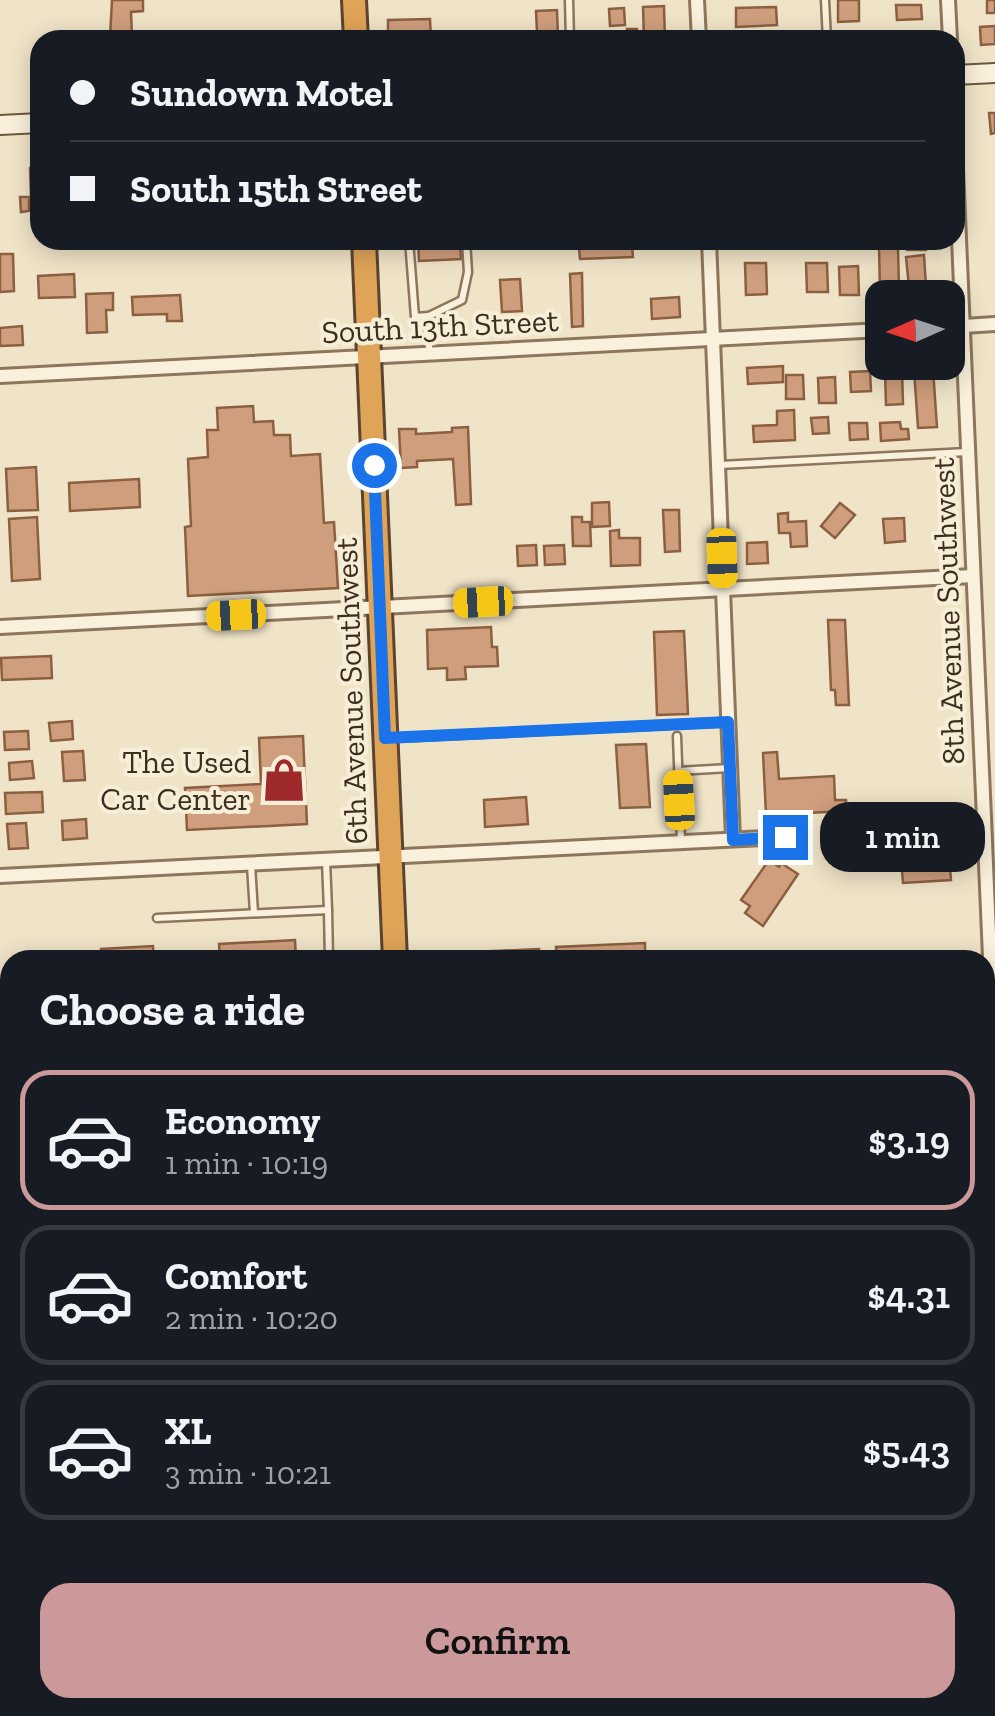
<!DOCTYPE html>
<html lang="en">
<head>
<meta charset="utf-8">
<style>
  body { margin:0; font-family:"Zilla Slab",serif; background:#242831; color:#f1f3f6; height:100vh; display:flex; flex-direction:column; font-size:38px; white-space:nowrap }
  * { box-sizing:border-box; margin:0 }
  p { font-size:32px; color:#9ea1a6 }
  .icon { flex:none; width:55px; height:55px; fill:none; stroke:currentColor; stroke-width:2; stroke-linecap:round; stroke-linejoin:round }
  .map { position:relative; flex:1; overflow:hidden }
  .details { position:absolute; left:0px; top:950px; width:995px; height:768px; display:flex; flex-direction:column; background:#171b24; border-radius:30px 30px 0 0; box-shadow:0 5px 25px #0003 }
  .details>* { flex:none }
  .banner { position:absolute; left:30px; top:30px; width:935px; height:220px; border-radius:30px; box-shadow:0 5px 25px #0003; display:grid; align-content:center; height:220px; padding:0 40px; background:#171b24 }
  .needle { width:65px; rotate:267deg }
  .fabs { position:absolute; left:865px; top:280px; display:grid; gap:20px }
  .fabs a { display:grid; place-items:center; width:100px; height:100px; border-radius:20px; background:#171b24; box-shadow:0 5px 25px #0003; font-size:50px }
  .end { position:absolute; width:45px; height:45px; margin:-22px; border:12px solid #1a73e8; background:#fff; box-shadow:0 0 0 5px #fff }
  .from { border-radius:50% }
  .bubble { position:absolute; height:70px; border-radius:30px; background:#171b24; box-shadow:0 5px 25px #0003; font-size:32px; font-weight:600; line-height:70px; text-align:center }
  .car { position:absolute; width:30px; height:60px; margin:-30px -15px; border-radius:12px; box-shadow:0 0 8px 2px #0007; background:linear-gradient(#f5c518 24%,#345 0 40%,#f5c518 0 76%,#345 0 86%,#f5c518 0) }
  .banner b { display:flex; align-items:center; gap:35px; height:95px; font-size:38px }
  .banner b+b { border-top:2px solid #363941 }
  .banner i { width:25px; height:25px; background:#f1f3f6 }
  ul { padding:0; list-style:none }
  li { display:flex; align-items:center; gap:30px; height:140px; margin:0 20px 15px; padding:0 20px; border:5px solid #363941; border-radius:30px }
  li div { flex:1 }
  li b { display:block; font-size:38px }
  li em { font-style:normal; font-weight:600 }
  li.active { border-color:#cc999b }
  li>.icon { width:90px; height:90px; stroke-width:1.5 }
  h2 { padding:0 40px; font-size:45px; line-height:120px }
  .cta { display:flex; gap:20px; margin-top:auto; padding:20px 40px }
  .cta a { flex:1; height:115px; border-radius:30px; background:#cc999b; color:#111; font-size:40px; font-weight:600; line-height:115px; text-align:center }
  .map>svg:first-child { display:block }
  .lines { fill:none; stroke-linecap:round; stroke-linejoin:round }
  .stream { stroke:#6f938a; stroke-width:5 }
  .building { fill:#cf9f7d; stroke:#8d5f41; stroke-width:2.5 }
  .lane-casing { stroke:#8d765c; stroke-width:11 }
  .street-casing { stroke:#8d765c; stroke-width:18 }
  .secondary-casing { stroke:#6f573f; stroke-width:22 }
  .highway-casing { stroke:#5b4430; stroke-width:28 }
  .lane { stroke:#faf1dc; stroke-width:6 }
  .street { stroke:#faf1dc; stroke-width:12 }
  .secondary { stroke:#faf1dc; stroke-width:18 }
  .highway { stroke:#e0a458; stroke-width:22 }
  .route { stroke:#1a73e8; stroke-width:12 }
  .labels { text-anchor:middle; stroke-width:8; stroke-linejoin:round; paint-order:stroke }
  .street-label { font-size:32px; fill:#3d2e20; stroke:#f7eed8 }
  .poi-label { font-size:32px; fill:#3d2e20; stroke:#f7eed8; text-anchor:end }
</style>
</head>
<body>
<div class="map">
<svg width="995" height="1716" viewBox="0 0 995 1716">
  <rect width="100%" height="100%" fill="#f0e4c8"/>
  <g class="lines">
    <g class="stream">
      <path d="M0 1694 10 1697"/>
      <path d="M45 1708 56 1716"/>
    </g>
  </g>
  <g class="building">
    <path d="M112 0H143V11L131 12 132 36 110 37Z"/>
    <path d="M838 0H859V21L838 22Z"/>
    <rect x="987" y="0" width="8" height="13"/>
    <path d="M896 5H921L922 19 897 20Z"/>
    <path d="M664 6 665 40H644L643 7Z"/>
    <path d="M776 7 777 25 736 27V8Z"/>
    <path d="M624 8 625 25 610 26 609 9Z"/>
    <path d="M557 10 558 37H564V40H538H549V31L537 32 536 11Z"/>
    <path d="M430 19 431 40H388V20Z"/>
    <path d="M995 26V44L981 45 980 27Z"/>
    <rect x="627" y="29" width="10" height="11"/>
    <path d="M921 34 922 40H897V35Z"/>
    <path d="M989 113H995V133L991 134Z"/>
    <path d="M30 168H40V200H29V211L21 212 20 197H31Z"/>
    <path d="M418 240H460L461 259 419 261Z"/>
    <rect x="907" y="240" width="19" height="10"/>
    <path d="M632 246 633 257 580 259 579 248Z"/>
    <path d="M879 248H898L899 289H880Z"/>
    <path d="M0 254H13L14 291 0 292Z"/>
    <path d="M924 255 926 286 909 287 906 257Z"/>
    <path d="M745 263H766L767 294 746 295Z"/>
    <path d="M806 263H827L828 292H807Z"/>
    <path d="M858 266 859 295H840L839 267Z"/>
    <path d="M582 273 583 326 572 327 570 274Z"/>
    <path d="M74 274 75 297 39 298 38 276Z"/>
    <path d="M520 279 522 311 502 312 500 280Z"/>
    <path d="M113 293V310H106L107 332 87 333 86 294Z"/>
    <path d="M180 295 182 321H167V314L133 315 132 297Z"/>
    <path d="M679 297 680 317 652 319 651 299Z"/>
    <path d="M22 326 23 345 0 346V328Z"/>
    <path d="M783 366V382L748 384 747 368Z"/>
    <path d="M933 369 937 427 918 428 914 370Z"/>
    <path d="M902 370 903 404 886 405 885 371Z"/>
    <path d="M870 371 871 391 851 392 850 372Z"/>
    <path d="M786 375H803L804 399H786Z"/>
    <path d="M835 377 836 403H819L818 378Z"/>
    <path d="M253 406 254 422 273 421 274 435H290L291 456 320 454 324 523 334 522 338 588 188 596 185 527 191 526 188 459 208 457 207 430H218L217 408Z"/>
    <path d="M794 410 795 440 754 442 753 426 777 425V411Z"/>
    <path d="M828 417 829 433 813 434 811 418Z"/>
    <path d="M900 422 901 429H908L909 439 881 441 880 423Z"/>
    <path d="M849 423H867L868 439 850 440Z"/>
    <path d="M468 427 471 504 456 505 453 459 417 461V467L401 468 399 429H416V434L452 432V428Z"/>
    <path d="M36 467 38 510 8 511 6 469Z"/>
    <path d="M139 479 140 507 70 511 69 483Z"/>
    <path d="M609 502 610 526 592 527V503Z"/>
    <path d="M840 503 855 515 835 538 821 526Z"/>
    <path d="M663 510H679L680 551 665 552Z"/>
    <path d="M788 513V522L806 521 807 546 791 547 790 533H779L778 514Z"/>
    <path d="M37 517 40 579 12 581 9 519Z"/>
    <path d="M572 517H582V522H590L591 546H573Z"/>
    <path d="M904 518 905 541 885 543 883 519Z"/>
    <path d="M619 530V538H640V565L611 566 610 531Z"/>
    <path d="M767 542 768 563 747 564V543Z"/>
    <path d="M536 545 537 565 518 566 517 546Z"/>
    <path d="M564 545 565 564 545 565 544 546Z"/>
    <path d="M828 620H845L849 705H836L835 690H831Z"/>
    <path d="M491 627 492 647H497L498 666 465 667 466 679 447 680V668L428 669 427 630Z"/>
    <path d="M684 631 688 714 657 715 654 632Z"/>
    <path d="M51 656 52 678 2 680 1 658Z"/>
    <path d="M72 721 73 739 51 741 49 723Z"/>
    <path d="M28 731 29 749 5 750 4 732Z"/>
    <path d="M303 736 307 824 187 830 185 788 261 784 259 738Z"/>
    <path d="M646 744 650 807 620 808 616 745Z"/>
    <path d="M83 751 85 780 64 781 62 752Z"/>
    <path d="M777 752 779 779 834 776 835 800H846L847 811 766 815 763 753Z"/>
    <path d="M32 761 34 778 10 780 9 763Z"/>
    <path d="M42 792 43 812 6 814 5 793Z"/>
    <path d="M526 797 528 824 485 827 484 800Z"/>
    <path d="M86 819 87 838 63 840 62 821Z"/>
    <path d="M26 823 28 848 9 849 7 824Z"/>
    <path d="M949 855 951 880 903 883 901 858 918 857 919 865 938 864 937 856Z"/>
    <path d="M769 860 779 867 781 863 798 874 763 926 745 913 750 906 741 900Z"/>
    <path d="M295 940 296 960H220L219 944Z"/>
    <path d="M645 943V960H557L556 947Z"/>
    <path d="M153 946 154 960H101V949Z"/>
    <path d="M539 949 540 960H432V954Z"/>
    <path d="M0 1354H10V1376L0 1377Z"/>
    <rect x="0" y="1529" width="10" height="39"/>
    <rect x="0" y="1611" width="10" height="23"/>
    <path d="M165 1708H209L210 1716H165Z"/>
  </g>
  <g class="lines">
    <g class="lane-casing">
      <g id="lane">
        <path d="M569 0 570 40"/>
        <path d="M825 0 827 40"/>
        <path d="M409 240 415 317 429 316V353"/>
        <path d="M429 316 462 300 468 272 466 240"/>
        <path d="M720 465 967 452"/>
        <path d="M677 736 681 841"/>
        <path d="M392 738 728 722"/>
        <path d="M678 771 729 768"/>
        <path d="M326 861 328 910"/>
        <path d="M251 865 254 913"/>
        <path d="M157 918 328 910 329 960"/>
      </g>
    </g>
    <g class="street-casing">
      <g id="street">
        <path d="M697 0 699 40"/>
        <path d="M948 0 950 40"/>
        <path d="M955 146 995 1073"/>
        <path d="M709 240 733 839"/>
        <path d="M948 327 995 324"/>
        <path d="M0 376 882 330"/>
        <path d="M0 627 973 576"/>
        <path d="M0 876 785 837"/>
      </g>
    </g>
    <g class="secondary-casing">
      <g id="secondary">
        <path d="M955 75 995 73"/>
        <path d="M0 125 40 123"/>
        <path d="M985 1098H995"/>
      </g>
    </g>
    <g class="highway-casing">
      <g id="highway">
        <path d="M354 0 356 40"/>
        <path d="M364 240 395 960"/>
        <path d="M431 1708V1716"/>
      </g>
    </g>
    <use href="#lane" class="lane"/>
    <use href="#street" class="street"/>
    <use href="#secondary" class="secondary"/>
    <use href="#highway" class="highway"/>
  </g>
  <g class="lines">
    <path class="route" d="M374 465 385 738 728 722 733 840 785 837"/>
  </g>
  <defs>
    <g id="shop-bare" transform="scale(3.45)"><path d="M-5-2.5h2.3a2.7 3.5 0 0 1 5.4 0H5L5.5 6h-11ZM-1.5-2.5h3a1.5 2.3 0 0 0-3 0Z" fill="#9e2a2b" stroke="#f7eed8" stroke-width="2.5" paint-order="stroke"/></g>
  </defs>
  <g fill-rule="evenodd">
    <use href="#shop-bare" x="284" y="780"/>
  </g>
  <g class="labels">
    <g class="street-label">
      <text transform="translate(440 326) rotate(-3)" y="11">South 13th Street</text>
      <text transform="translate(948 611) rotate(-92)" y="11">8th Avenue Southwest</text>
      <text transform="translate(351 691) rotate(-92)" y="11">6th Avenue Southwest</text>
    </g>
    <g class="poi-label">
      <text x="251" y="773">The Used<tspan x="251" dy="37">Car Center</tspan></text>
    </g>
  </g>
</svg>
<div class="fabs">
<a><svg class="needle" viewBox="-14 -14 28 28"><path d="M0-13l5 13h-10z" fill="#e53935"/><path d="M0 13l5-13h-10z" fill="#9ea1a6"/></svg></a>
</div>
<i class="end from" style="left:374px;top:465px"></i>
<i class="end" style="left:785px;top:837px"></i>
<div class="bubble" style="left:820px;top:802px;width:165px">1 min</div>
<i class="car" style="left:722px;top:558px;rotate:178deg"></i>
<i class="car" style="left:483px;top:602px;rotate:267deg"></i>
<i class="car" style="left:236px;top:615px;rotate:267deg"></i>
<i class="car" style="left:679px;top:800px;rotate:357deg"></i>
<div class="banner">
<b><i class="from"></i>Sundown Motel</b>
<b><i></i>South 15th Street</b>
</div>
<section class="details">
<h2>Choose a ride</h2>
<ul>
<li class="active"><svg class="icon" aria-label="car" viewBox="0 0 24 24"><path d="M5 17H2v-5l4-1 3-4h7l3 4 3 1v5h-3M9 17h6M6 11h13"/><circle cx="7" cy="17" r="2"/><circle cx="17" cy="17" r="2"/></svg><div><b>Economy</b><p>1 min · 10:19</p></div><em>$3.19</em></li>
<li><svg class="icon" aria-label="car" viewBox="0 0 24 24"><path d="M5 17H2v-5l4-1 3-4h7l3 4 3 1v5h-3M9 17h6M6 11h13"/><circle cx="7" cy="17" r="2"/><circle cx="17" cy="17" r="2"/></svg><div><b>Comfort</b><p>2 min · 10:20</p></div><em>$4.31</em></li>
<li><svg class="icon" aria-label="car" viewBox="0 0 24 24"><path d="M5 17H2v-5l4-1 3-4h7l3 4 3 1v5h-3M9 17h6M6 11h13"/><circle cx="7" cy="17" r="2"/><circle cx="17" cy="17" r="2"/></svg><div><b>XL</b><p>3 min · 10:21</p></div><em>$5.43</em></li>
</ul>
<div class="cta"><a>Confirm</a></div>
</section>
</div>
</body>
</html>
